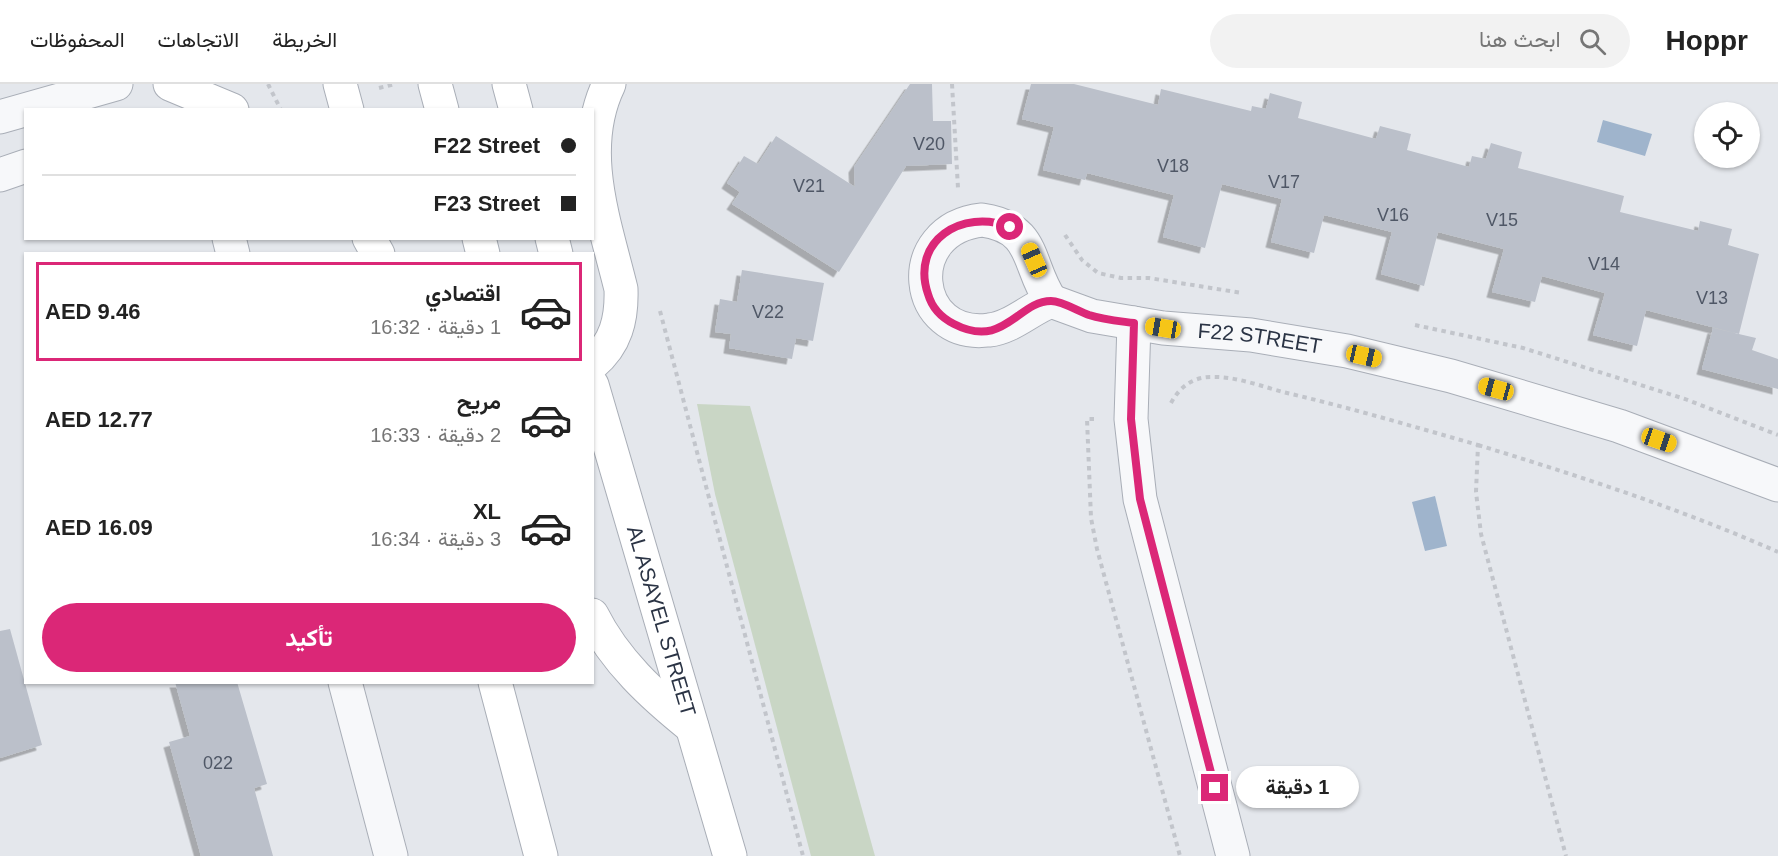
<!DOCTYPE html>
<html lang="ar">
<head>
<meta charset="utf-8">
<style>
  body { margin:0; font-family:Arial,Vazirmatn,sans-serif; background:#f2f2f2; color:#222; direction:rtl; height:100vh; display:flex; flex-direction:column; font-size:22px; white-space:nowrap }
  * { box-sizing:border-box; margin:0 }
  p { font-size:20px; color:#767676 }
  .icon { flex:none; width:33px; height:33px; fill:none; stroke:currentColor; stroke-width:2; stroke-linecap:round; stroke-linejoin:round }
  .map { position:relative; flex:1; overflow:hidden; direction:ltr }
  .drawer { position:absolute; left:24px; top:168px; width:570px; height:432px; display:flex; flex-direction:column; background:#fff; border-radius:0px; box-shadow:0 2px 4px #0004; direction:rtl }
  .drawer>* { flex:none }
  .hud { position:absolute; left:24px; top:24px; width:570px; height:132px; border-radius:0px; box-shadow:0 2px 4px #0004; direction:rtl; display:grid; align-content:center; height:132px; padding:0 18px; background:#fff }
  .controls { position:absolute; left:1694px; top:18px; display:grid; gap:12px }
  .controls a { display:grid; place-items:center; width:66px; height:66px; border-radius:50%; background:#fff; box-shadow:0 2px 4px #0004; font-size:30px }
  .end { position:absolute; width:27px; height:27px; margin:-14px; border:8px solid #db2777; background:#fff; box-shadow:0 0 0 3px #fff }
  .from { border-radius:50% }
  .bubble { position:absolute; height:42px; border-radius:21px; background:#fff; box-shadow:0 2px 4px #0004; font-size:20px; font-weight:700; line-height:42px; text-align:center; direction:rtl }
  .car { position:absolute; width:18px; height:36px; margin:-18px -9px; border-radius:8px; box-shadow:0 0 4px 2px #0007; background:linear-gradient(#f5c518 24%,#345 0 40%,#f5c518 0 76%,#345 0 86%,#f5c518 0) }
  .hud b { display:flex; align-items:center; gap:21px; height:57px; font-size:22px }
  .hud b+b { border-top:2px solid #e0e0e0 }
  .hud i { width:15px; height:15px; background:#222 }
  ul { padding:10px 0 0; list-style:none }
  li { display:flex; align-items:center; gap:18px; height:99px; margin:0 12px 9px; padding:0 6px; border:3px solid transparent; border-radius:0px }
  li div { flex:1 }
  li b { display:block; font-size:22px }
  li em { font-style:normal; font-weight:700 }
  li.current { border-color:#db2777 }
  li>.icon { width:54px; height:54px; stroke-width:1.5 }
  .cta { display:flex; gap:12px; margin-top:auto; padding:12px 18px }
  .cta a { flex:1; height:69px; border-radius:36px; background:#db2777; color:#fff; font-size:24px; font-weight:700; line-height:69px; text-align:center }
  header { display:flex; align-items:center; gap:36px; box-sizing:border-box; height:84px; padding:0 30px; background:#fff; border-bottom:2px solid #e0e0e0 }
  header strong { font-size:28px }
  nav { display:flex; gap:33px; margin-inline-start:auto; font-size:21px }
  .search { width:420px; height:54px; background:#f2f2f2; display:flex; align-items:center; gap:15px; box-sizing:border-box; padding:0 21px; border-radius:33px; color:#767676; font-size:22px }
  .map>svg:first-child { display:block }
  .green { fill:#c9d6c5 }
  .water { fill:#9fb4cc }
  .building { fill:#bbc0ca; filter:url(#shadow) }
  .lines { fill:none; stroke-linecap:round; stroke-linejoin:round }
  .minor-casing { stroke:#a9aeb7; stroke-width:35 }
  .tertiary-casing { stroke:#a9aeb7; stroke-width:35 }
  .secondary-casing { stroke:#a9aeb7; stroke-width:35 }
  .path { stroke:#c2c5cb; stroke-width:4; stroke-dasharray:4.5 4.5; stroke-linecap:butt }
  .minor { stroke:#f7f8fa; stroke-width:33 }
  .tertiary { stroke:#f7f8fa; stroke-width:33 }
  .secondary { stroke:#fff; stroke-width:33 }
  .route { stroke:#db2777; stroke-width:8 }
  .labels { text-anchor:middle; stroke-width:4.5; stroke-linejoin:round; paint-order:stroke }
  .number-label { font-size:18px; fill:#4f5766 }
  .street-label { font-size:21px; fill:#2b3445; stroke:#f4f6f9 }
</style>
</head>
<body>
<header>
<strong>Hoppr</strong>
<div class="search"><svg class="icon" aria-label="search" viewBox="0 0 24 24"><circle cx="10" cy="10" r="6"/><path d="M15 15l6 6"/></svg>ابحث هنا</div>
<nav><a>الخريطة</a><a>الاتجاهات</a><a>المحفوظات</a></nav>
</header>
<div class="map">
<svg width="1778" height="772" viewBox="0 0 1778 772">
  <defs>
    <filter id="shadow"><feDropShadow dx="-5.5" dy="5.5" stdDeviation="0" flood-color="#0004"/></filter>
  </defs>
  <rect width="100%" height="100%" fill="#e4e7ec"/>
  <path class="green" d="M697 320 750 322 875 772H811L715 410Z"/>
  <g class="water">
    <path d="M1603 36 1652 50 1645 72 1597 58Z"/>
    <path d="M1435 412 1447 462 1425 467 1412 418Z"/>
  </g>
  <g class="building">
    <path d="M910 0H932L933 37H951L952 80 906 82 839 188 732 120 740 108 727 99 744 72 758 80 776 52 855 103 854 83Z"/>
    <path d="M1031 0H1074L1158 21 1161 5 1251 27 1252 22 1266 25 1270 9 1302 18 1298 34 1376 55 1380 42 1411 50 1407 66 1469 83 1472 72 1486 75 1491 59 1522 68 1518 84 1624 112 1620 128 1698 147 1700 137 1732 145 1728 161 1759 170 1739 250 1646 226 1637 262 1593 251 1605 209 1542 192 1535 218 1492 208 1504 165 1438 148 1424 202 1381 190 1392 148 1324 131 1314 169 1271 158 1282 115 1222 100 1205 164 1163 153 1174 111 1087 89 1085 96 1043 86 1054 43 1022 35Z"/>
    <path d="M742 186 824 199 813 257 796 254 792 275 729 264 731 250 715 248 720 215 737 218Z"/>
    <path d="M1713 244 1756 254 1752 266 1778 275V305L1702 285Z"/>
    <path d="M10 545 42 661 0 674V547Z"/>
    <path d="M175 598H237L267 700 254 704 273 772H201L169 658 190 652Z"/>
  </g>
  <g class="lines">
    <g class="minor-casing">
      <g id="minor">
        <path d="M0 91 26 82"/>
        <path d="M982 136C1037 144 1026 180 1051 217 1030 225 1011 244 989 246 912 256 900 145 982 136Z"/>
        <path d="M229 154 233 170"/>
        <path id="s1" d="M1051 217 1092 232 1163 244 1251 251 1347 267 1451 292 1619 342 1778 401"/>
        <path d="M1134 239 1131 335 1140 415 1233 772"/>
        <path d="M345 598 391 772"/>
      </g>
    </g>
    <g class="tertiary-casing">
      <path id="tertiary" d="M0 33 116 0"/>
    </g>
    <g class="secondary-casing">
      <g id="secondary">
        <path d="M170 0 232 26"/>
        <path d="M340 0 347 26"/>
        <path d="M435 0 442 26"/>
        <path d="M509 0 516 26"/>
        <path d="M369 154 378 170"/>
        <path d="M479 154 483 170"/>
        <path d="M552 154 556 170"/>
        <path d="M592 280C616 260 622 235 621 205 605 139 577 66 609 0"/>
        <path id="s2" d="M592 301 730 772"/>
        <path d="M592 531C615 577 652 611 692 643"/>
        <path d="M495 598 541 772"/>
      </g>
    </g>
    <g class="path">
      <path d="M268 0 281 26"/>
      <path d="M952 0 958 104"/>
      <path d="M379 4 395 0"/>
      <path d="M1065 151 1082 176 1098 189 1121 194H1149L1242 209"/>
      <path d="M660 227 803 772"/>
      <path d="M1415 241 1523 264 1685 315 1778 351"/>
      <path d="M1171 319C1179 304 1192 293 1211 293 1236 292 1263 303 1287 309 1351 324 1415 343 1478 361L1476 408 1481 450 1566 772"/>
      <path d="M1094 335H1087L1091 434 1097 465 1180 772"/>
      <path d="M1478 361C1579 392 1681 425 1778 468"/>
    </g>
    <use href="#minor" class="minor"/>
    <use href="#tertiary" class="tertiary"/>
    <use href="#secondary" class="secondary"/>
  </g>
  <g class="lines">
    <path class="route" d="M1010 143C962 124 910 157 928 210 932 224 942 234 954 240 1004 266 1018 217 1051 217 1062 217 1078 227 1089 231 1104 236 1119 237 1134 239L1131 335 1140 415 1215 704"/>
  </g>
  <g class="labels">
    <g class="number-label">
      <text x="929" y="66">V20</text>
      <text x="1173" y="88">V18</text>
      <text x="1284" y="104">V17</text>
      <text x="809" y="108">V21</text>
      <text x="1393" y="137">V16</text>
      <text x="1502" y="142">V15</text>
      <text x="1604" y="186">V14</text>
      <text x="1712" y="220">V13</text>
      <text x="768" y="234">V22</text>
      <text x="218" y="685">022</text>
    </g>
    <g class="street-label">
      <text dy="7" stroke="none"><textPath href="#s1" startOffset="213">F22 STREET</textPath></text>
      <text dy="7" stroke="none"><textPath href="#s2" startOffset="246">AL ASAYEL STREET</textPath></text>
    </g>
  </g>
</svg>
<div class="controls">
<a><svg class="icon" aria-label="locate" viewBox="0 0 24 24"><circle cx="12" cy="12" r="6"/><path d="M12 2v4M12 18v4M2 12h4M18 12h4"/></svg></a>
</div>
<i class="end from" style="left:1010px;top:143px"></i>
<i class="end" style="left:1215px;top:704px"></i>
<div class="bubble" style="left:1236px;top:682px;width:123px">1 دقيقة</div>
<i class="car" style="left:1034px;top:176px;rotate:336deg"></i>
<i class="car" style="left:1163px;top:244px;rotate:279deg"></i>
<i class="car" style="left:1364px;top:272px;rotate:103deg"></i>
<i class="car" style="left:1496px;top:305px;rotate:285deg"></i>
<i class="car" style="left:1659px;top:356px;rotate:109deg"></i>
<div class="hud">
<b><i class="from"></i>F22 Street</b>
<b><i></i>F23 Street</b>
</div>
<section class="drawer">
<ul>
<li class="current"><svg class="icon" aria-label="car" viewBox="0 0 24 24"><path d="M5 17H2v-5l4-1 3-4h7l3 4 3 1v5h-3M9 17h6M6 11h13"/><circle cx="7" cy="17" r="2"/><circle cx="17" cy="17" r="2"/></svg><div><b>اقتصادي</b><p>1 دقيقة · 16:32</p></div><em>AED 9.46</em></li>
<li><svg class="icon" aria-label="car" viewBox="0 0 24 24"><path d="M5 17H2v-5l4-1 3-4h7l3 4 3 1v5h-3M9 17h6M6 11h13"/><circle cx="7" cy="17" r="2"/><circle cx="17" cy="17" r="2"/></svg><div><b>مريح</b><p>2 دقيقة · 16:33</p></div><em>AED 12.77</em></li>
<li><svg class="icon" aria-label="car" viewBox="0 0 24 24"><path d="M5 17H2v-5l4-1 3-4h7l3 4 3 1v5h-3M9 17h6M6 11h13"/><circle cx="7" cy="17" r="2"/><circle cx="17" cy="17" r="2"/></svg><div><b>XL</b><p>3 دقيقة · 16:34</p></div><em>AED 16.09</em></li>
</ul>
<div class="cta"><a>تأكيد</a></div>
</section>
</div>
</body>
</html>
